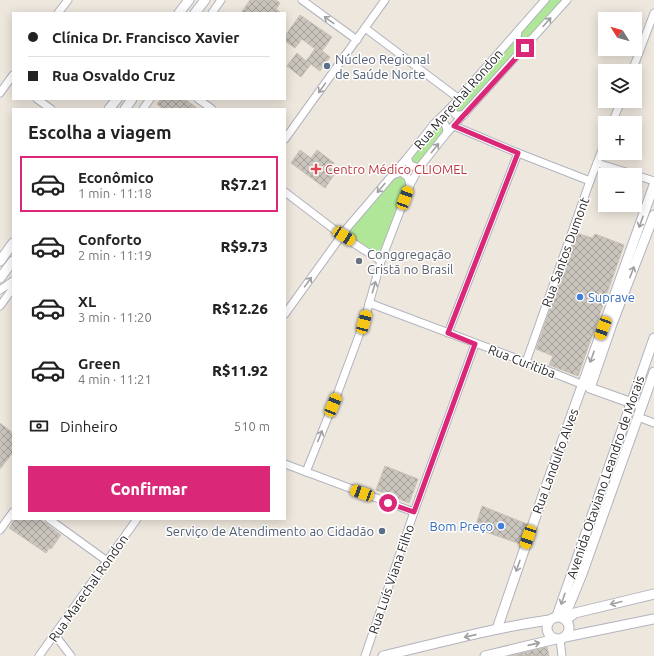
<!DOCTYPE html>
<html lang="pt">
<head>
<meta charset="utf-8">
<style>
  body { margin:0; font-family:Ubuntu,sans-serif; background:#f2f2f2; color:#222; height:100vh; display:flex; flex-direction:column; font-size:15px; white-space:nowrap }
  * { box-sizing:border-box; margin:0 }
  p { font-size:13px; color:#767676 }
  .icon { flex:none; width:22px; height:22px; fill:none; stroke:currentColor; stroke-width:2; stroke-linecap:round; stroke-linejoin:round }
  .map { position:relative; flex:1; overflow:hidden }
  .side { position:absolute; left:12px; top:108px; width:274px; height:412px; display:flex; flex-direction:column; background:#fff; border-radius:0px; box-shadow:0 2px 10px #0003 }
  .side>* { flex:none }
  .top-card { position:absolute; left:12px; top:12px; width:274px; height:88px; border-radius:0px; box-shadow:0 2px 10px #0003; display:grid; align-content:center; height:88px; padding:0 16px; background:#fff }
  .needle { width:26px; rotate:307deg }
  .fabs { position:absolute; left:598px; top:12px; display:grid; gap:8px }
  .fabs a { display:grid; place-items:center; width:44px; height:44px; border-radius:0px; background:#fff; box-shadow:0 2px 10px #0003; font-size:20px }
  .end { position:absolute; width:18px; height:18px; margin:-9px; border:5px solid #db2777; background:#fff; box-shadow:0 0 0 2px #fff }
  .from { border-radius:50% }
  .car { position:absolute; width:12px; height:24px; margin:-12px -6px; border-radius:5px; box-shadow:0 0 3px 1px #0007; background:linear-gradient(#f5c518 24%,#345 0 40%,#f5c518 0 76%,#345 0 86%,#f5c518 0) }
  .top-card b { display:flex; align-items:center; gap:14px; height:38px; font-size:15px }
  .top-card b+b { border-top:1px solid #e0e0e0 }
  .top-card i { width:10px; height:10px; background:#222 }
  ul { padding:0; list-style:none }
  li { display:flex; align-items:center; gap:12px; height:56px; margin:0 8px 6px; padding:0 8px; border:2px solid transparent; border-radius:0px }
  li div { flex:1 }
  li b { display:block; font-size:15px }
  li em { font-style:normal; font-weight:800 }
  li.selected { border-color:#db2777 }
  li>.icon { width:36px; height:36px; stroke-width:1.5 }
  h2 { padding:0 16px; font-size:18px; line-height:48px }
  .pay { display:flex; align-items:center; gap:10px; height:44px; padding:0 16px; font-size:15px }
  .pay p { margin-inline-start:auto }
  .button { display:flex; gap:8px; margin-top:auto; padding:8px 16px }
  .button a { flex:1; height:46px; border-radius:0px; background:#db2777; color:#fff; font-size:16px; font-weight:800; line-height:46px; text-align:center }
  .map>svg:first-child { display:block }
  .park { fill:#b0e697 }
  .building { fill:url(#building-cross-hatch); stroke:#c9c3b6 }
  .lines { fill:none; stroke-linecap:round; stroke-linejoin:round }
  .minor-casing { stroke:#b1b3bf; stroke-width:9 }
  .tertiary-casing { stroke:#b1b3bf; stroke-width:11 }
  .minor { stroke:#fff; stroke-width:7 }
  .tertiary { stroke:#fff; stroke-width:9 }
  .oneway { stroke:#a0a0a0 }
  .route { stroke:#db2777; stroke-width:5 }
  .service-dot { fill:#5c6f8a; stroke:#fff; stroke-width:1.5 }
  .health-dot { fill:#e0444e; stroke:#fff; stroke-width:1.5 }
  .worship-dot { fill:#6b7280; stroke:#fff; stroke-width:1.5 }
  .shop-dot { fill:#3f7fe0; stroke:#fff; stroke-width:1.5 }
  .labels { text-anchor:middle; stroke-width:3; stroke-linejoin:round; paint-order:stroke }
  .service-label { font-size:13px; fill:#4e5e75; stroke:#fff; text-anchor:start }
  .street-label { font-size:13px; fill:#2b2b2b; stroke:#fff }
  .health-label { font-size:13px; fill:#be3a42; stroke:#fff; text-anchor:start }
  .worship-label { font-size:13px; fill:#5b616d; stroke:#fff; text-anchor:start }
  .shop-label { font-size:13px; fill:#366cbe; stroke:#fff; text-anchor:start }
</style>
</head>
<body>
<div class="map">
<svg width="654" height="656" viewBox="0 0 654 656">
  <defs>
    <pattern id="building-cross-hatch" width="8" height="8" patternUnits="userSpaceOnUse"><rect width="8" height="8" fill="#c9c4bc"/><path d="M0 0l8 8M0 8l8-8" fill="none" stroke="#a39f99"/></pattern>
  </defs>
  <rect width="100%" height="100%" fill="#eee7dd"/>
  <g class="park">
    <path d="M546 0H566L526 42 517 35Z"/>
    <path d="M510 43C516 42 518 46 518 52L463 115 452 111Z"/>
    <path d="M439 125H441L446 130 419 165H413L410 157Z"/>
    <path d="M399 176 404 177 408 183 383 247 379 252H373L350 236 347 232 349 228 396 177Z"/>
  </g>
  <g class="building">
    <path d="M250 0H276L280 3 276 9 281 13H241Z"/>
    <path d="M300 15 332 37 322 51 330 57 320 71 311 64 301 77 287 66 297 53 306 61 315 49 302 39 295 48 285 41V36Z"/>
    <path d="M161 99H185L198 109H163L157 104Z"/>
    <path d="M300 150 311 158 317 150 334 163 331 168 334 170 332 173 334 175 325 188 291 163Z"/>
    <path d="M577 233 592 238 595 234 624 245 578 376 549 365 553 356 536 349Z"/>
    <path d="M0 423 13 433V452L0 469Z"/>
    <path d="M385 466 418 479 409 503 376 490Z"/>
    <path d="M482 506 527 524 520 544 475 528Z"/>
    <path d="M15 519H40L61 535 51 549 49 548 46 553 9 528Z"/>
    <path d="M547 647 549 656H511Z"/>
  </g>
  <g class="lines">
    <g class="minor-casing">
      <g id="minor">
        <path d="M302 0 357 40"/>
        <path d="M58 13 68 0"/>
        <path d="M212 13 221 0"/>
        <path d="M365 28 458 98"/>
        <path d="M518 31 517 38C522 43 524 44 530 40"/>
        <path d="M632 71 654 13"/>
        <path d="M0 93 13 75"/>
        <path d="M37 99 51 109"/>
        <path d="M198 99 212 109"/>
        <path d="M452 106C451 110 453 112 456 115H464"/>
        <path d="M143 109 150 99"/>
        <path d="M612 123 621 101"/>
        <path d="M434 124 439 121 444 123C447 127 448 130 446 134"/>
        <path d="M454 126 518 153 590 181"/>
        <path d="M285 139 385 0"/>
        <path d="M407 158 410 165 419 168"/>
        <path d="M597 163 654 181"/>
        <path d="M393 175 401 172C407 175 409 178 410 185"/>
        <path d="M285 192 344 237 381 261"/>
        <path d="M0 290 13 281"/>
        <path d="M369 303 526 362 586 386"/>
        <path d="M0 306 13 288"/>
        <path d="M285 314 347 228 407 158 434 124 452 106 545 0"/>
        <path d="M448 333 518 153"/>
        <path d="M526 362 590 181 605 142"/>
        <path d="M638 417 654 423"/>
        <path d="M285 464 414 512"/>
        <path d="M306 472 338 392 364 322 381 261 410 185 419 168 446 134 567 0"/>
        <path d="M49 519 107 561"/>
        <path d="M0 530 13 512"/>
        <path d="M55 635 71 656"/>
        <path d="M560 639 562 656"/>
        <path d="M39 656 137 519"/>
        <path d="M365 656 414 512 475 344"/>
      </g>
    </g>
    <g class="tertiary-casing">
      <g id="tertiary">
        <path d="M179 13 189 0"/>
        <path d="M195 13 205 0"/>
        <path d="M109 109 117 99"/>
        <path d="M125 109 132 99"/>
        <path d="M0 261 13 243"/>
        <path d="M0 278 13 261"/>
        <path d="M635 404 590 388 612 324 654 215"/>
        <path d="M557 616 654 338"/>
        <circle cx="558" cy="628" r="11"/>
        <path d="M564 618 582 574 654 372"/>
        <path d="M566 620 575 613 654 594"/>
        <path d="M497 629 543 495 654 185"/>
        <path d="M565 637 654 619"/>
        <path d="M383 656C438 643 493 628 549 620"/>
        <path d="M485 656 556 639"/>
      </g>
    </g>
    <use href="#minor" class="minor"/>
    <use href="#tertiary" class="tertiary"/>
  </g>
  <defs><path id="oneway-shaft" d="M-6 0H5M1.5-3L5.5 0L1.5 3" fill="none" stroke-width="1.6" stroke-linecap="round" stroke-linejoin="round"/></defs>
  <g class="oneway">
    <use href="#oneway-shaft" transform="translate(329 20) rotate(-144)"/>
    <use href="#oneway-shaft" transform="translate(547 22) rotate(-48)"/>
    <use href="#oneway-shaft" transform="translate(322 88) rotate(126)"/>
    <use href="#oneway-shaft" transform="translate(435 148) rotate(-51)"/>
    <use href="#oneway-shaft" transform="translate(381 188) rotate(130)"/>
    <use href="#oneway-shaft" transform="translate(641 222) rotate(110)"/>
    <use href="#oneway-shaft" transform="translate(632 272) rotate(-69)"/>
    <use href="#oneway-shaft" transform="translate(308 282) rotate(-54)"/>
    <use href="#oneway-shaft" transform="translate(374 287) rotate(-74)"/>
    <use href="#oneway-shaft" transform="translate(592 357) rotate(110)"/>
    <use href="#oneway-shaft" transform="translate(320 436) rotate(-68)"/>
    <use href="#oneway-shaft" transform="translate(518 566) rotate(109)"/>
    <use href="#oneway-shaft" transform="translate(563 599) rotate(109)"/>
    <use href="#oneway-shaft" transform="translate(616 603) rotate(166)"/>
    <use href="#oneway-shaft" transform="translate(470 636) rotate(167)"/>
    <use href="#oneway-shaft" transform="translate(534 644) rotate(-13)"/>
  </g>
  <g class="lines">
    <path class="route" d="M388 503 414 512 475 344 448 333 518 153 454 126 525 48"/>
  </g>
  <g class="service-dot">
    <circle cx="327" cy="66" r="4"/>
    <circle cx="382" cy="531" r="4"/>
  </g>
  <path class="health-dot" d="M314 163h4v4h4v4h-4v4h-4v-4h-4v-4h4z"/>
  <circle class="worship-dot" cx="359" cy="261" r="4"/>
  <g class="shop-dot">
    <circle cx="580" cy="297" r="4"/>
    <circle cx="501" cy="526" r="4"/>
  </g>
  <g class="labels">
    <g class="service-label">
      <text x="335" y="64">Núcleo Regional<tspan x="335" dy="15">de Saúde Norte</tspan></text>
      <text x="374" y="536" text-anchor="end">Serviço de Atendimento ao Cidadão</text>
    </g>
    <g class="street-label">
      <text transform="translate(458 99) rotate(-49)" y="5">Rua Marechal Rondon</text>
      <text transform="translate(565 252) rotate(-70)" y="5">Rua Santos Dumont</text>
      <text transform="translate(522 361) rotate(21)" y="5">Rua Curitiba</text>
      <text transform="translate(555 461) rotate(-70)" y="5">Rua Landulfo Alves</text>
      <text transform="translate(605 477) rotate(-71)" y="5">Avenida Otaviano Leandro de Morais</text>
      <text transform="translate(391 579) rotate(-71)" y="5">Rua Luís Viana Filho</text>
      <text transform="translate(88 588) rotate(-55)" y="5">Rua Marechal Rondon</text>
    </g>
    <g class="health-label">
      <text x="325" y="174">Centro Médico CLIOMEL</text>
    </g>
    <g class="worship-label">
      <text x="367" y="259">Conggregação<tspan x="367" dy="15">Cristã no Brasil</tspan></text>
    </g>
    <g class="shop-label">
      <text x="588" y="302">Suprave</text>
      <text x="493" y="531" text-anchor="end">Bom Preço</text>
    </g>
  </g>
</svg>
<div class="fabs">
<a><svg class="needle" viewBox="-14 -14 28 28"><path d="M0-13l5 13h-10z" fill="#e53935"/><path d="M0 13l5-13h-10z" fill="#767676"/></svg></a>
<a><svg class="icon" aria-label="layers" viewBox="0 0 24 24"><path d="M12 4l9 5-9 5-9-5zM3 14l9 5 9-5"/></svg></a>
<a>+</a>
<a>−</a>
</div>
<i class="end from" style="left:388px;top:503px"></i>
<i class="end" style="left:525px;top:48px"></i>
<i class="car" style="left:405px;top:198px;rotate:20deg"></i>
<i class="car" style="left:344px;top:236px;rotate:123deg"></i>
<i class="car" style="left:364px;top:322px;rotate:15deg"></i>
<i class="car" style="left:603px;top:328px;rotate:200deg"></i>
<i class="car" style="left:333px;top:405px;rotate:22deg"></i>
<i class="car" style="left:362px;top:493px;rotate:290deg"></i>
<i class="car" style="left:528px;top:537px;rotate:199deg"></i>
<div class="top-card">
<b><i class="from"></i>Clínica Dr. Francisco Xavier</b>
<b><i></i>Rua Osvaldo Cruz</b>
</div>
<section class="side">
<h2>Escolha a viagem</h2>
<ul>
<li class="selected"><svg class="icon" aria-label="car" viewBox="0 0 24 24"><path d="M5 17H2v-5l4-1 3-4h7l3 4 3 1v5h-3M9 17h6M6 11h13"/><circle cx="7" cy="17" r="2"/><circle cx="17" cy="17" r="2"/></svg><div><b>Econômico</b><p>1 min · 11:18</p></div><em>R$7.21</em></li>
<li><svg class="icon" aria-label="car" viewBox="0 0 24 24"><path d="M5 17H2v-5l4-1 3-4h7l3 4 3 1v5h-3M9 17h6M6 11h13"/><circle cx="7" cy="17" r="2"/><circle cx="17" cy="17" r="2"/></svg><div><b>Conforto</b><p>2 min · 11:19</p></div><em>R$9.73</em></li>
<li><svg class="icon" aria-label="car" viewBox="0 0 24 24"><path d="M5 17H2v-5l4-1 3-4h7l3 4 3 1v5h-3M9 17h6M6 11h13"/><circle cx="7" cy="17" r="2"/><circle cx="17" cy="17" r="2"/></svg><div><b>XL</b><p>3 min · 11:20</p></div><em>R$12.26</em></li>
<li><svg class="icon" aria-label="car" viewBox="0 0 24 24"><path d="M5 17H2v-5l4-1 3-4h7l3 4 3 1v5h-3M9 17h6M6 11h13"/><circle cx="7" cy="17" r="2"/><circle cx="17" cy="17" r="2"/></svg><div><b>Green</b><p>4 min · 11:21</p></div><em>R$11.92</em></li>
</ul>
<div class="pay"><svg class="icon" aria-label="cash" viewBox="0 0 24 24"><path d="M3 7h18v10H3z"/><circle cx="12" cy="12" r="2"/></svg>Dinheiro<p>510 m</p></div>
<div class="button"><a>Confirmar</a></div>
</section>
</div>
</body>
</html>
